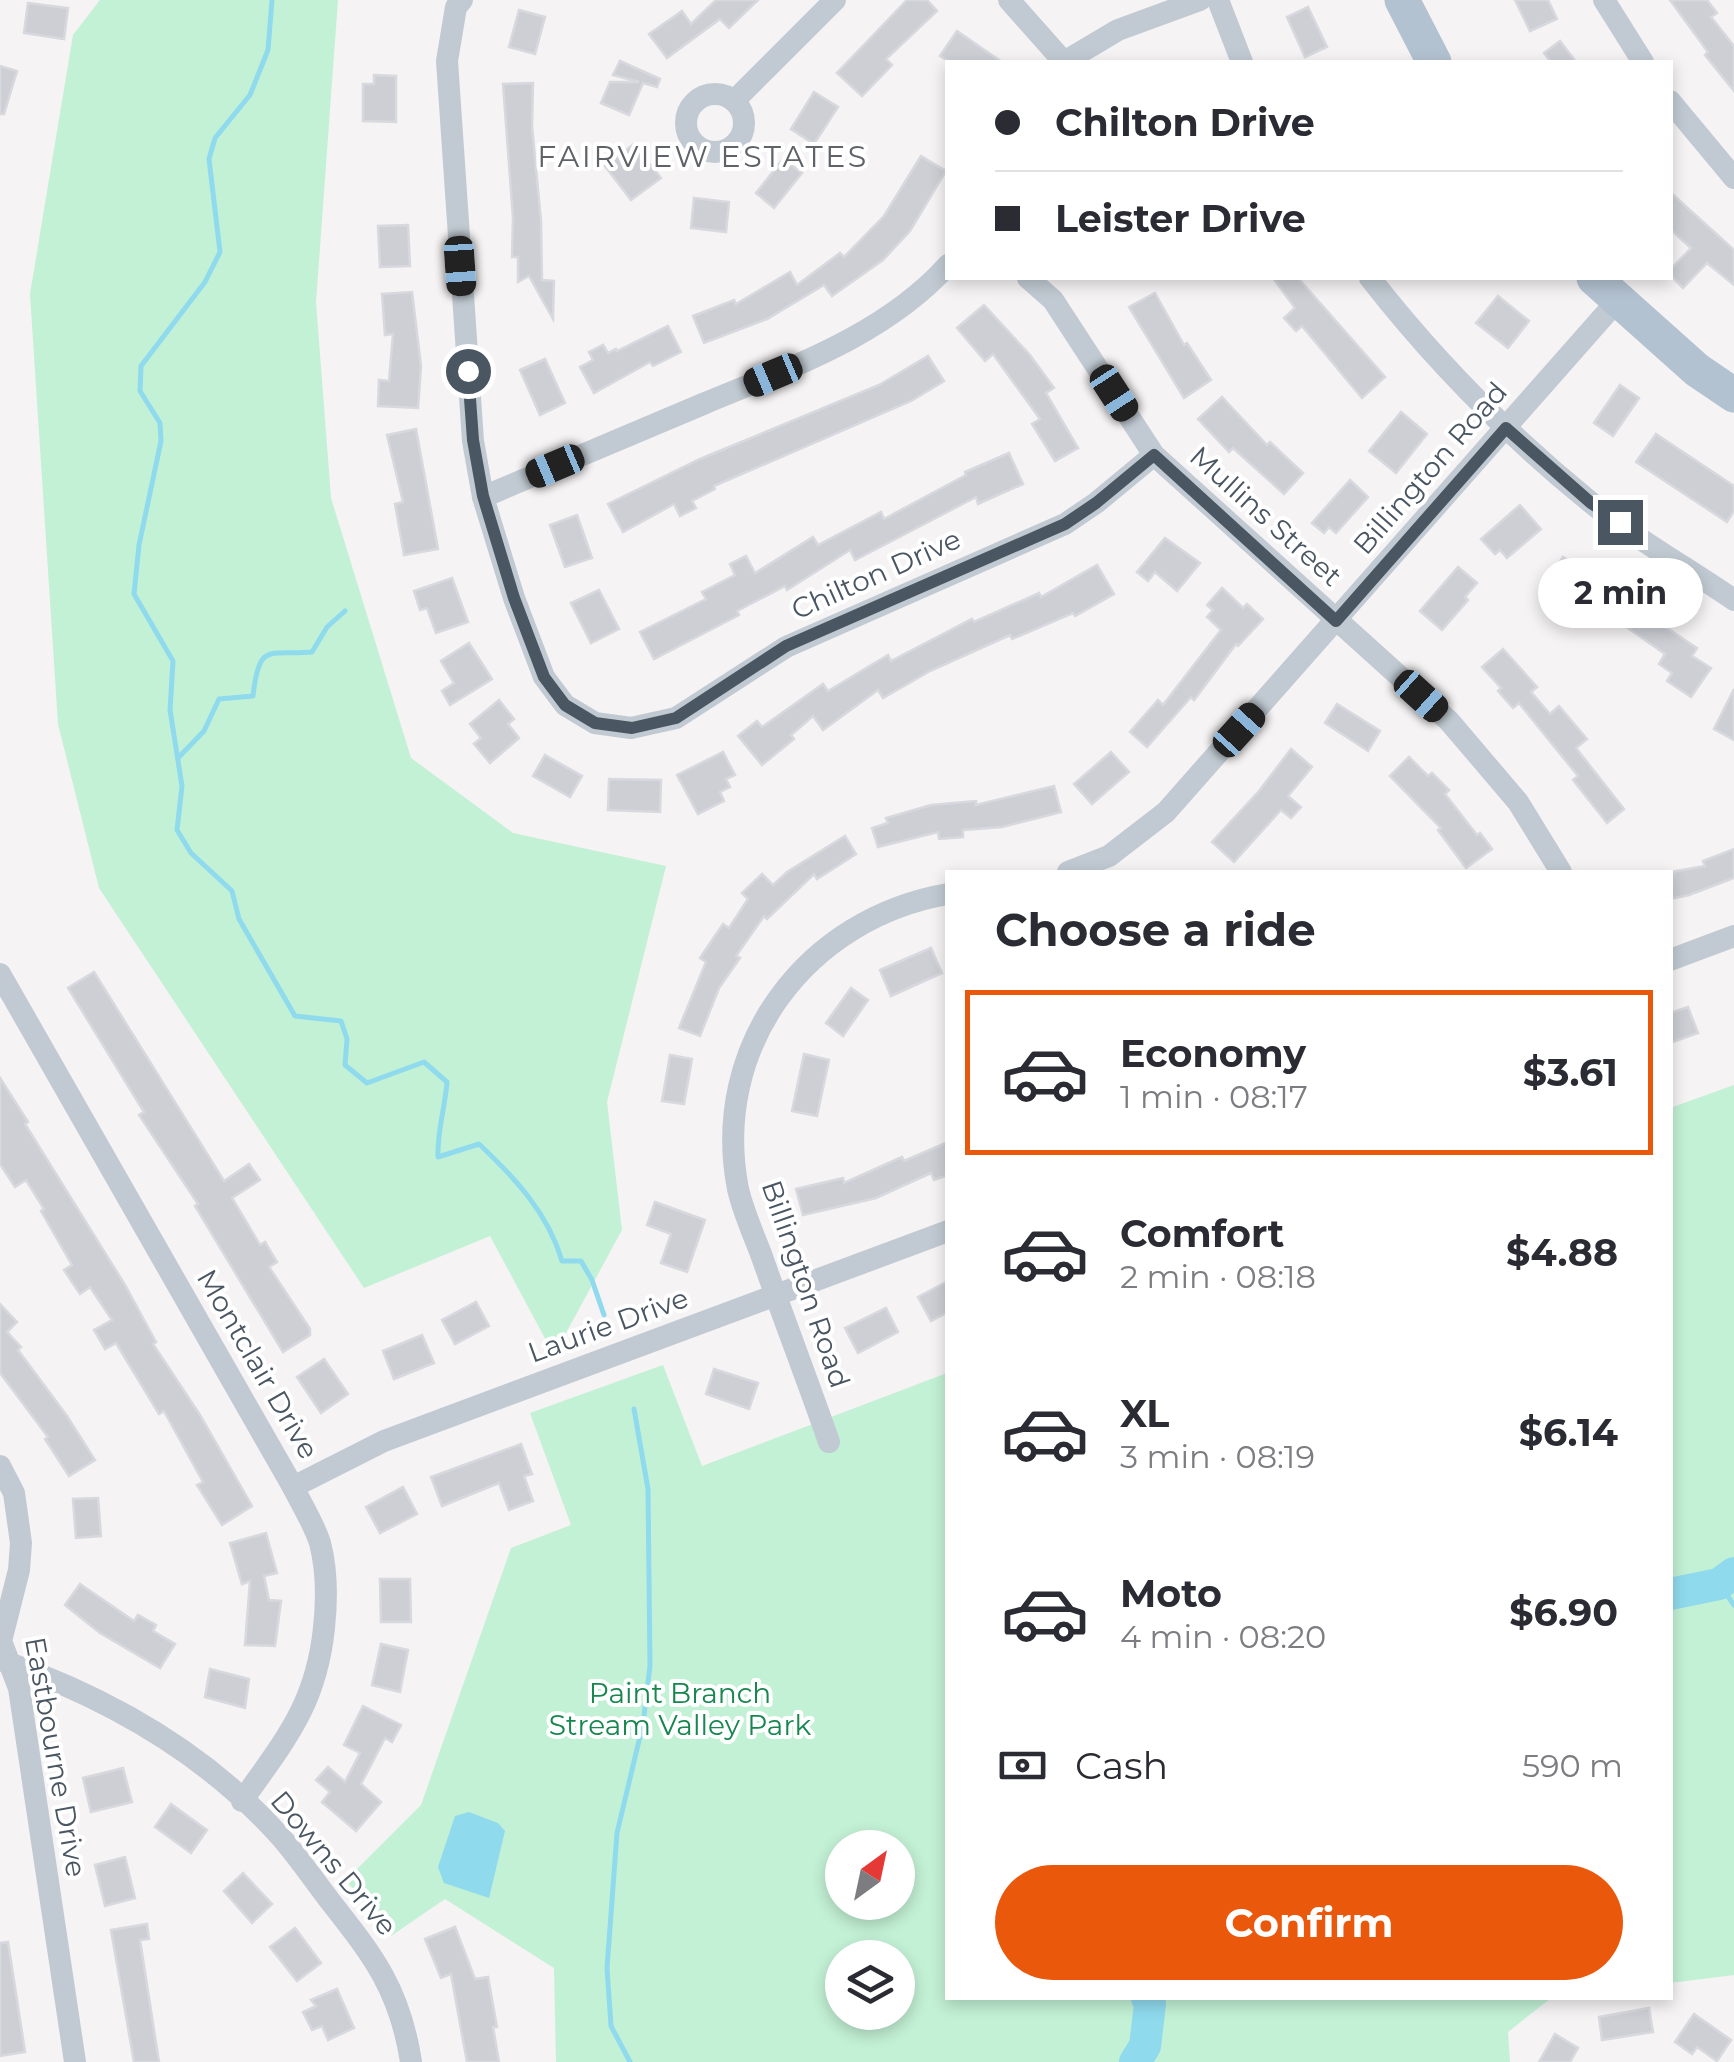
<!DOCTYPE html>
<html lang="en">
<head>
<meta charset="utf-8">
<style>
  body { margin:0; font-family:Montserrat,sans-serif; background:#f7f7f7; color:#2b2b33; height:100vh; display:flex; flex-direction:column; font-size:38px; white-space:nowrap }
  * { box-sizing:border-box; margin:0 }
  p { font-size:32px; color:#7c7c81 }
  .icon { flex:none; width:55px; height:55px; fill:none; stroke:currentColor; stroke-width:2; stroke-linecap:round; stroke-linejoin:round }
  .map { position:relative; flex:1; overflow:hidden }
  .drawer { position:absolute; left:945px; top:870px; width:728px; height:1130px; display:flex; flex-direction:column; background:#fff; border-radius:0px; box-shadow:0 5px 15px #0003 }
  .drawer>* { flex:none }
  .guide { position:absolute; left:945px; top:60px; width:728px; height:220px; border-radius:0px; box-shadow:0 5px 15px #0003; display:grid; align-content:center; height:220px; padding:0 50px; background:#fff }
  .needle { width:65px; rotate:33deg }
  .controls { position:absolute; left:825px; top:1830px; display:grid; gap:20px }
  .controls a { display:grid; place-items:center; width:90px; height:90px; border-radius:50%; background:#fff; box-shadow:0 5px 15px #0003; font-size:50px }
  .end { position:absolute; width:45px; height:45px; margin:-22px; border:12px solid #4a5661; background:#fff; box-shadow:0 0 0 5px #fff }
  .from { border-radius:50% }
  .bubble { position:absolute; height:70px; border-radius:35px; background:#fff; box-shadow:0 5px 15px #0003; font-size:32px; font-weight:700; line-height:70px; text-align:center }
  .car { position:absolute; width:30px; height:60px; margin:-30px -15px; border-radius:12px; box-shadow:0 0 8px 2px #0007; background:linear-gradient(#222 24%,#8ab4d8 0 40%,#222 0 76%,#8ab4d8 0 86%,#222 0) }
  .guide b { display:flex; align-items:center; gap:35px; height:95px; font-size:38px }
  .guide b+b { border-top:2px solid #e1e1e2 }
  .guide i { width:25px; height:25px; background:#2b2b33 }
  ul { padding:0; list-style:none }
  li { display:flex; align-items:center; gap:30px; height:165px; margin:0 20px 15px; padding:0 30px; border:5px solid transparent; border-radius:0px }
  li div { flex:1 }
  li b { display:block; font-size:38px }
  li em { font-style:normal; font-weight:700 }
  li.current { border-color:#ea580c }
  li>.icon { width:90px; height:90px; stroke-width:1.5 }
  h2 { padding:0 50px; font-size:45px; line-height:120px }
  .pay { display:flex; align-items:center; gap:25px; height:110px; padding:0 50px; font-size:38px }
  .pay p { margin-inline-start:auto }
  .action { display:flex; gap:20px; margin-top:auto; padding:20px 50px }
  .action a { flex:1; height:115px; border-radius:60px; background:#ea580c; color:#fff; font-size:40px; font-weight:700; line-height:115px; text-align:center }
  .map>svg:first-child { display:block }
  .green { fill:#c3f1d5; fill-rule:evenodd }
  .water { fill:#90daee }
  .lines { fill:none; stroke-linecap:round; stroke-linejoin:round }
  .stream { stroke:#90daee; stroke-width:5 }
  .river { stroke:#90daee; stroke-width:32 }
  .building { fill:#cdcfd5; stroke:#d7d9de; stroke-width:2.5 }
  .minor { stroke:#c1cad2; stroke-width:22 }
  .primary { stroke:#b3c2d1; stroke-width:35 }
  .route { stroke:#4a5661; stroke-width:12 }
  .labels { text-anchor:middle; stroke-width:8; stroke-linejoin:round; paint-order:stroke }
  .street-label { font-size:28px; fill:#4a5661; stroke:#fff }
  .park-label { font-size:28px; fill:#17864f; stroke:#fff }
  .neighbourhood-label { font-size:30px; letter-spacing:2.5px; fill:#5f6368; stroke:#fff }
</style>
</head>
<body>
<div class="map">
<svg width="1734" height="2062" viewBox="0 0 1734 2062">
  <rect width="100%" height="100%" fill="#f5f3f3"/>
  <g class="green">
    <path d="M100 0H338L316 302 331 498 411 758 513 833 666 866 607 1102 622 1230 554 1355 490 1236 364 1288 99 888 58 724 30 294 73 35Z"/>
    <path d="M1734 1085V1975L1670 1983V1108Z"/>
    <path d="M663 1365 702 1466 947 1373 948 1998H1551L1508 2032 1510 2062H556L554 1968 445 1899 391 1936 346 1880 421 1805 511 1548 571 1525 530 1413ZM842 1848H898V1902H842ZM842 1958H898V2012H842Z"/>
  </g>
  <path class="water" d="M469 1812 498 1823 505 1831 489 1898 444 1883 438 1867 455 1816Z"/>
  <g class="lines">
    <g class="stream">
      <path d="M272 0 268 50 250 95 215 138 209 159 220 252 205 282 141 366 140 391 160 423 161 441 139 545 134 594 173 661 170 710 182 786 177 830 191 853 232 891 239 919 295 1016 341 1021 347 1039 345 1065 367 1083 424 1062 447 1082C445 1108 437 1131 438 1157L479 1144C515 1178 548 1213 562 1261H581L592 1280 604 1315"/>
      <path d="M178 758 204 731 219 699 253 696C259 640 270 656 312 652L327 627 345 611"/>
      <path d="M1719 1584 1734 1605"/>
      <path d="M630 2062 611 2026 607 1968 617 1833 643 1724 650 1666 648 1489 634 1409"/>
    </g>
    <g class="river">
      <path d="M1670 1594 1719 1584 1734 1573"/>
      <path d="M1135 2062 1145 2046 1150 2004 1147 1998"/>
    </g>
  </g>
  <g class="building">
    <path d="M716 0H758L729 28 720 19 667 58 649 34 682 11 691 24Z"/>
    <path d="M907 0H927L937 11 886 59 892 65 862 96 837 73Z"/>
    <path d="M1515 0H1548L1557 19 1530 31Z"/>
    <path d="M1670 0H1707L1717 13 1711 17 1734 46V91L1705 55 1708 52Z"/>
    <path d="M28 3 68 8 64 39 24 33Z"/>
    <path d="M1308 7 1327 47 1305 57 1287 17Z"/>
    <path d="M519 10 545 17 535 54 509 47Z"/>
    <path d="M957 31 1002 62H949L940 56Z"/>
    <path d="M1560 41 1576 62H1551L1544 53Z"/>
    <path d="M620 61 660 79 657 87 643 83 629 115 601 103 610 82H639L613 75Z"/>
    <path d="M0 66 17 71 4 114H0Z"/>
    <path d="M374 75 396 76V122L363 121V84H374Z"/>
    <path d="M533 83 532 126 541 221 542 280 554 281 553 319 529 276 518 282V257H512L513 218 503 84Z"/>
    <path d="M814 92 838 107 814 144 791 129Z"/>
    <path d="M634 144 661 178 631 200 605 166Z"/>
    <path d="M921 156 946 171 910 231 883 260 832 296 824 285 767 319 704 343 693 316 734 300 736 304 790 272 797 285 840 253 844 257 884 216Z"/>
    <path d="M783 159 802 173 774 208 756 193Z"/>
    <path d="M1670 192 1734 250V285L1707 263 1683 288 1670 275V270L1691 248 1670 229Z"/>
    <path d="M694 198 729 202 726 232 691 228Z"/>
    <path d="M408 225 410 266 380 267 378 226Z"/>
    <path d="M1273 278H1298L1385 377 1362 398 1302 326 1296 331 1284 318 1295 308Z"/>
    <path d="M412 292 421 366 418 408 378 406 379 380 389 381 393 334 385 335 382 294Z"/>
    <path d="M1155 293 1184 345 1187 343 1211 380 1184 398 1129 307Z"/>
    <path d="M1498 296 1529 321 1508 348 1476 323Z"/>
    <path d="M984 305 1030 355 1054 388 1046 393 1078 448 1055 461 1032 424 1040 419 993 354 985 361 957 328Z"/>
    <path d="M668 326 681 352 653 366 650 362 594 393 580 367 593 360 589 352 603 345 608 353 616 349 617 351Z"/>
    <path d="M928 356 944 381 911 401 714 486 715 489 692 501 696 508 680 516 674 504 623 532 608 504 700 459 879 385Z"/>
    <path d="M545 359 565 403 540 415 520 370Z"/>
    <path d="M1620 385 1639 398 1613 436 1594 423Z"/>
    <path d="M1222 397 1267 445 1270 442 1303 473 1284 494 1233 448 1229 452 1198 419Z"/>
    <path d="M1401 412 1427 434 1396 473 1369 451Z"/>
    <path d="M416 429 438 549 404 555 395 504 403 502 387 435Z"/>
    <path d="M1656 434 1734 486V511L1727 522 1636 462Z"/>
    <path d="M1009 453 1023 484 978 504 976 497 855 560 850 550 787 590 785 586 737 611 739 615 654 659 640 632 706 599 702 592 735 575 730 564 746 556 755 573 813 537 818 545 881 512 884 519 966 475 965 472Z"/>
    <path d="M1350 480 1368 497 1336 533 1329 527 1324 533 1312 523Z"/>
    <path d="M1520 505 1541 529 1507 558 1500 550 1495 554 1481 539Z"/>
    <path d="M577 515 592 558 565 567 550 525Z"/>
    <path d="M1165 538 1200 563 1177 591 1155 572 1148 581 1137 572Z"/>
    <path d="M1563 557 1624 599 1629 590 1666 615 1661 624 1697 648 1692 656 1711 668 1691 697 1667 681 1672 673 1659 664 1665 654 1592 603 1589 607 1548 579Z"/>
    <path d="M1097 565 1114 594 1075 616 1073 613 1012 639 1010 635 930 671 883 698 878 690 823 730 813 716 791 735 794 739 762 765 738 736 757 721 762 727 823 684 828 691 888 655 891 661 972 619 974 622 1039 593 1041 597Z"/>
    <path d="M1458 567 1477 583 1465 597 1468 600 1442 630 1420 611Z"/>
    <path d="M452 578 468 622 436 633 427 608 420 610 414 591Z"/>
    <path d="M1222 588 1243 608 1247 604 1263 619 1238 646 1236 644 1194 700 1191 697 1147 747 1130 732 1158 700 1163 705 1221 630 1207 617 1213 610 1207 605Z"/>
    <path d="M599 590 619 629 591 643 571 603Z"/>
    <path d="M469 643 492 679 450 705 442 691 454 683 441 661Z"/>
    <path d="M1503 649 1537 687 1531 692 1550 714 1559 706 1587 739 1576 748 1624 809 1607 823 1573 780 1578 776 1519 703 1513 708 1498 691 1501 688 1482 667Z"/>
    <path d="M1734 689V740L1714 729Z"/>
    <path d="M499 700 514 719 508 724 519 738 490 763 474 744 481 738 470 724Z"/>
    <path d="M1337 704 1380 731 1368 751 1325 723Z"/>
    <path d="M1291 749 1312 767 1288 796 1301 807 1291 818 1281 810 1234 862 1212 842 1259 791Z"/>
    <path d="M723 752 735 775 726 779 730 787 720 792 724 801 698 814 677 775Z"/>
    <path d="M1111 752 1129 772 1092 804 1074 784Z"/>
    <path d="M545 755 582 776 570 797 533 776Z"/>
    <path d="M1409 757 1428 776 1432 773 1449 790 1445 794 1477 835 1480 833 1492 849 1466 868 1438 830 1441 828 1390 776Z"/>
    <path d="M609 779 661 780 660 812 608 810Z"/>
    <path d="M1054 786 1061 812 1002 827 963 830V837L939 839 938 832 878 847 872 828 888 823 886 818 931 805 976 801V805Z"/>
    <path d="M845 836 856 854 817 879 814 874 767 919 764 916 736 956 740 958 719 988 700 1036 679 1028 706 962 700 958 723 924 729 928 748 899 742 893 762 874 773 885 787 872Z"/>
    <path d="M1734 849V878L1689 895 1670 899V872L1705 866 1703 861Z"/>
    <path d="M931 948 942 973 891 996 880 970Z"/>
    <path d="M94 972 224 1181 249 1164 260 1180 232 1198 260 1245 265 1242 277 1262 269 1267 310 1329V1335L283 1352 195 1206 198 1204 139 1115 144 1112 68 988Z"/>
    <path d="M851 988 868 1000 843 1036 826 1023Z"/>
    <path d="M1688 1007 1698 1033 1670 1043V1013Z"/>
    <path d="M804 1054 829 1060 817 1116 792 1111Z"/>
    <path d="M670 1055 692 1059 684 1104 662 1101Z"/>
    <path d="M0 1078 28 1122 25 1124 125 1285 156 1342 153 1344 200 1415 252 1506 222 1525 197 1485 203 1482 164 1411 159 1414 116 1343 105 1349 94 1330 112 1320 90 1287 80 1294 64 1270 72 1265 41 1211 44 1209 26 1180 15 1187 0 1164Z"/>
    <path d="M948 1142V1175L934 1180 931 1173 876 1198 803 1215 796 1189 843 1178 844 1183 902 1157 904 1161Z"/>
    <path d="M655 1202 705 1220 687 1272 661 1263 671 1234 647 1225Z"/>
    <path d="M948 1281V1312L931 1321 918 1297Z"/>
    <path d="M476 1302 489 1326 455 1344 442 1320Z"/>
    <path d="M0 1304 17 1322 7 1332 21 1347 18 1350 67 1416 95 1460 69 1476 45 1439 48 1437 0 1373Z"/>
    <path d="M886 1308 898 1332 858 1353 845 1328Z"/>
    <path d="M422 1335 434 1363 394 1379 383 1351Z"/>
    <path d="M324 1359 348 1394 321 1413 297 1377Z"/>
    <path d="M714 1369 758 1383 749 1409 706 1394Z"/>
    <path d="M521 1444 532 1474 524 1476 533 1501 509 1510 499 1483 442 1506 431 1477Z"/>
    <path d="M403 1487 417 1514 380 1533 366 1507Z"/>
    <path d="M98 1498 101 1536 76 1538 73 1499Z"/>
    <path d="M266 1533 277 1573 264 1576 269 1600 281 1601 275 1646 245 1645 250 1581 242 1584 230 1543Z"/>
    <path d="M380 1579H410L411 1622H381Z"/>
    <path d="M80 1584 134 1621 138 1615 156 1625 153 1631 175 1644 160 1668 100 1633 65 1605Z"/>
    <path d="M381 1644 408 1650 400 1692 372 1685Z"/>
    <path d="M210 1669 249 1679 245 1708 205 1697Z"/>
    <path d="M363 1706 401 1725 392 1742 385 1738 361 1784 381 1802 356 1831 322 1802 330 1792 316 1780 328 1767 345 1782 360 1753 344 1745Z"/>
    <path d="M123 1768 132 1802 91 1812 83 1778Z"/>
    <path d="M171 1804 207 1830 191 1853 155 1827Z"/>
    <path d="M125 1857 135 1898 105 1906 95 1865Z"/>
    <path d="M243 1873 272 1904 252 1923 224 1891Z"/>
    <path d="M147 1924 149 1939 140 1940 159 2062H134L111 1930Z"/>
    <path d="M455 1927 475 1979 488 1977 497 2027H493L499 2062H467L451 1974 441 1978 425 1939Z"/>
    <path d="M295 1928 321 1963 297 1981 270 1947Z"/>
    <path d="M8 1942 25 2052 0 2056V1943Z"/>
    <path d="M337 1989 354 2028 328 2040 322 2026 312 2030 303 2012 316 2006 311 2000Z"/>
    <path d="M1649 2008 1653 2032 1602 2040 1599 2017Z"/>
    <path d="M1694 2014 1731 2040 1717 2061 1697 2047 1692 2054 1675 2042Z"/>
    <path d="M1555 2034 1578 2048 1570 2062H1539Z"/>
  </g>
  <g class="lines">
    <g class="minor">
      <path d="M462 0 456 7 447 61 473 441 483 497 514 598 544 677 565 705 595 723 631 728 676 718 786 647 1065 524 1096 503 1154 455"/>
      <path d="M1009 0 1064 62"/>
      <path d="M1218 0 1242 62"/>
      <path d="M1604 0 1643 62"/>
      <path d="M1064 62 1118 30 1200 0"/>
      <circle cx="715" cy="123" r="29"/>
      <path d="M735 100 835 0"/>
      <path d="M1670 101 1734 178"/>
      <path d="M1028 278 1053 300 1154 455 1449 721 1518 802 1561 872"/>
      <path d="M1370 278C1434 360 1508 435 1589 501 1634 538 1686 567 1734 600"/>
      <path d="M483 497C556 466 629 435 703 404 789 368 884 336 948 265"/>
      <path d="M1068 872 1109 856 1166 812 1617 301"/>
      <path d="M1670 960 1734 936"/>
      <path d="M0 974 293 1487C302 1505 314 1524 320 1543 327 1570 327 1600 324 1628 316 1705 285 1740 242 1801"/>
      <path d="M829 1442C807 1379 783 1317 761 1254 753 1233 743 1211 738 1189 710 1046 807 918 948 894"/>
      <path d="M0 1466 14 1493 21 1543 19 1570 1 1641 19 1688 75 2062"/>
      <path d="M293 1487 384 1441 948 1231"/>
      <path d="M3 1661C106 1697 205 1753 279 1835 297 1855 313 1879 330 1901 374 1957 400 1990 411 2062"/>
    </g>
    <g class="primary">
      <path d="M1402 0 1434 62"/>
      <path d="M1594 278 1697 370 1734 395"/>
    </g>
  </g>
  <g class="lines">
    <path class="route" d="M468 371 473 440 483 496 514 598 544 677 565 705 595 723 632 728 676 718 786 646 1065 524 1096 503 1154 455 1336 621 1506 428 1591 503 1620 522"/>
  </g>
  <g class="labels">
    <g class="street-label">
      <text transform="translate(1430 468) rotate(-49)" y="10">Billington Road</text>
      <text transform="translate(1266 516) rotate(42)" y="10">Mullins Street</text>
      <text transform="translate(876 574) rotate(-24)" y="10">Chilton Drive</text>
      <text transform="translate(806 1284) rotate(71)" y="10">Billington Road</text>
      <text transform="translate(608 1325) rotate(-20)" y="10">Laurie Drive</text>
      <text transform="translate(258 1364) rotate(60)" y="10">Montclair Drive</text>
      <text transform="translate(56 1757) rotate(80)" y="10">Eastbourne Drive</text>
      <text transform="translate(334 1863) rotate(50)" y="10">Downs Drive</text>
    </g>
    <g class="park-label">
      <text x="680" y="1703">Paint Branch<tspan x="680" dy="32">Stream Valley Park</tspan></text>
    </g>
    <g class="neighbourhood-label">
      <text x="703" y="167">FAIRVIEW ESTATES</text>
    </g>
  </g>
</svg>
<div class="controls">
<a><svg class="needle" viewBox="-14 -14 28 28"><path d="M0-13l5 13h-10z" fill="#e53935"/><path d="M0 13l5-13h-10z" fill="#7c7c81"/></svg></a>
<a><svg class="icon" aria-label="layers" viewBox="0 0 24 24"><path d="M12 4l9 5-9 5-9-5zM3 14l9 5 9-5"/></svg></a>
</div>
<i class="end from" style="left:468px;top:371px"></i>
<i class="end" style="left:1620px;top:522px"></i>
<div class="bubble" style="left:1538px;top:558px;width:165px">2 min</div>
<i class="car" style="left:460px;top:266px;rotate:176deg"></i>
<i class="car" style="left:773px;top:375px;rotate:247deg"></i>
<i class="car" style="left:1114px;top:393px;rotate:147deg"></i>
<i class="car" style="left:555px;top:466px;rotate:247deg"></i>
<i class="car" style="left:1421px;top:696px;rotate:132deg"></i>
<i class="car" style="left:1239px;top:730px;rotate:42deg"></i>
<div class="guide">
<b><i class="from"></i>Chilton Drive</b>
<b><i></i>Leister Drive</b>
</div>
<section class="drawer">
<h2>Choose a ride</h2>
<ul>
<li class="current"><svg class="icon" aria-label="car" viewBox="0 0 24 24"><path d="M5 17H2v-5l4-1 3-4h7l3 4 3 1v5h-3M9 17h6M6 11h13"/><circle cx="7" cy="17" r="2"/><circle cx="17" cy="17" r="2"/></svg><div><b>Economy</b><p>1 min · 08:17</p></div><em>$3.61</em></li>
<li><svg class="icon" aria-label="car" viewBox="0 0 24 24"><path d="M5 17H2v-5l4-1 3-4h7l3 4 3 1v5h-3M9 17h6M6 11h13"/><circle cx="7" cy="17" r="2"/><circle cx="17" cy="17" r="2"/></svg><div><b>Comfort</b><p>2 min · 08:18</p></div><em>$4.88</em></li>
<li><svg class="icon" aria-label="car" viewBox="0 0 24 24"><path d="M5 17H2v-5l4-1 3-4h7l3 4 3 1v5h-3M9 17h6M6 11h13"/><circle cx="7" cy="17" r="2"/><circle cx="17" cy="17" r="2"/></svg><div><b>XL</b><p>3 min · 08:19</p></div><em>$6.14</em></li>
<li><svg class="icon" aria-label="car" viewBox="0 0 24 24"><path d="M5 17H2v-5l4-1 3-4h7l3 4 3 1v5h-3M9 17h6M6 11h13"/><circle cx="7" cy="17" r="2"/><circle cx="17" cy="17" r="2"/></svg><div><b>Moto</b><p>4 min · 08:20</p></div><em>$6.90</em></li>
</ul>
<div class="pay"><svg class="icon" aria-label="cash" viewBox="0 0 24 24"><path d="M3 7h18v10H3z"/><circle cx="12" cy="12" r="2"/></svg>Cash<p>590 m</p></div>
<div class="action"><a>Confirm</a></div>
</section>
</div>
</body>
</html>
